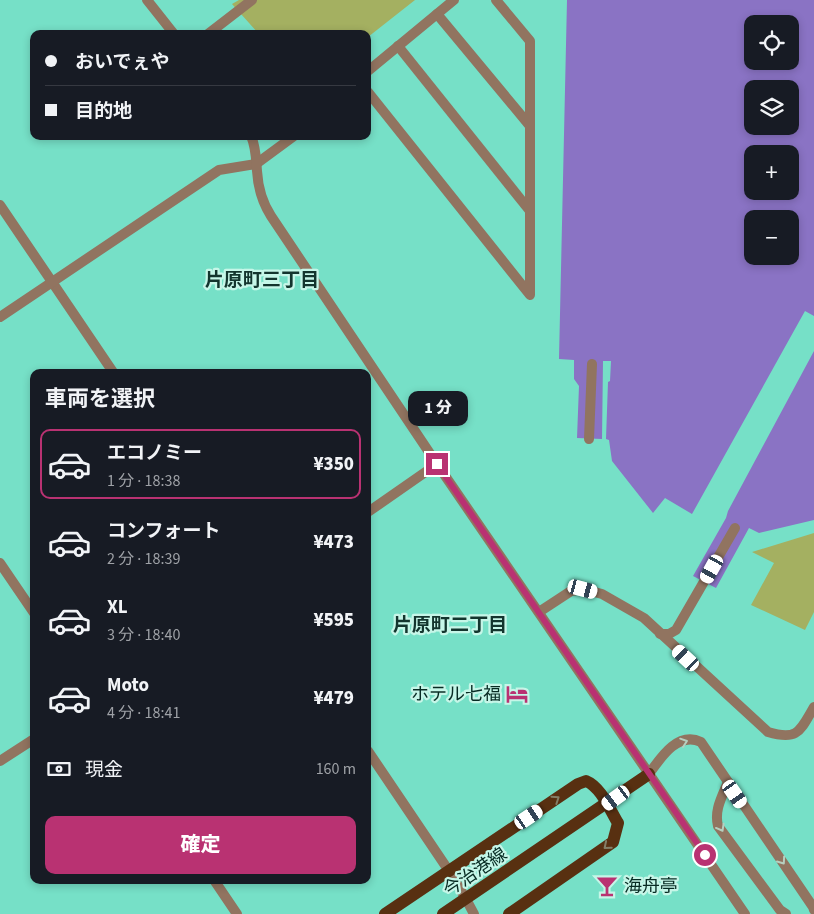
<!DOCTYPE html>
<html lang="ja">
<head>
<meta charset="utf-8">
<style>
  body { margin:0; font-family:"Source Sans 3","Noto Sans JP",sans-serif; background:#20242c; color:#f1f3f6; height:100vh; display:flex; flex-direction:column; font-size:19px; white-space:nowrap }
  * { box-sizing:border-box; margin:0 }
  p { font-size:16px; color:#9ea1a6 }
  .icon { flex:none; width:28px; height:28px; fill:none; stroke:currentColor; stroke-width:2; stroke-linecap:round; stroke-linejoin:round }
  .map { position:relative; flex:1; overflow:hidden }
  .panel { position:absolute; left:30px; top:369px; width:341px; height:515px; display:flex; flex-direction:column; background:#171b24; border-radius:10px; box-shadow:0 2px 8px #0003 }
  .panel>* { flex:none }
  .banner { position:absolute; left:30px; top:30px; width:341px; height:110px; border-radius:10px; box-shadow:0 2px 8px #0003; display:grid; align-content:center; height:110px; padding:0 15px; background:#171b24 }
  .controls { position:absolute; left:744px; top:15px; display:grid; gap:10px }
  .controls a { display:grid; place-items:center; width:55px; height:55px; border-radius:10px; background:#171b24; box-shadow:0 2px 8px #0003; font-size:25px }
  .end { position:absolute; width:22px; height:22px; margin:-11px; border:6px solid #b93272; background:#fff; box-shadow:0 0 0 2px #fff }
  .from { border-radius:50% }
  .bubble { position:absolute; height:35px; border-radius:10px; background:#171b24; box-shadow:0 2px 8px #0003; font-size:16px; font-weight:800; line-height:35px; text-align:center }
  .car { position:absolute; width:15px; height:30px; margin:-15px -8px; border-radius:6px; box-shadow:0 0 4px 1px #0007; background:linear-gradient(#fff 24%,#345 0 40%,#fff 0 76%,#345 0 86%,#fff 0) }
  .banner b { display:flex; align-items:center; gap:18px; height:48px; font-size:19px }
  .banner b+b { border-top:1px solid #363941 }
  .banner i { width:12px; height:12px; background:#f1f3f6 }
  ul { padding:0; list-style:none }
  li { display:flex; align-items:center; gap:15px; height:70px; margin:0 10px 8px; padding:0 5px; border:2px solid transparent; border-radius:10px }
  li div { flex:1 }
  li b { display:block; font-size:19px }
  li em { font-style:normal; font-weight:800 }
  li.on { border-color:#b93272 }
  li>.icon { width:45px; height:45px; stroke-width:1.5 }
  h2 { padding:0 15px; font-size:22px; line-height:60px }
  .pay { display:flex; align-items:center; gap:12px; height:55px; padding:0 15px; font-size:19px }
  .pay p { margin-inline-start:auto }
  .primary-button { display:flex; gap:10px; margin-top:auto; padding:10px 15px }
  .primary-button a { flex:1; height:58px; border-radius:10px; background:#b93272; color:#fff; font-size:20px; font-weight:800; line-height:58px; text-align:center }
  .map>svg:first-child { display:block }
  .green { fill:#a4b061 }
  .water { fill:#8a73c4; fill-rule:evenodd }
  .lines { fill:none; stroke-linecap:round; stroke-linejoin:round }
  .service { stroke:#917460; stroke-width:10 }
  .minor { stroke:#917460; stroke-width:10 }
  .tertiary { stroke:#917460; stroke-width:10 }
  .primary { stroke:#583011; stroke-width:12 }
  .oneway { stroke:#b6cfbf }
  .oneway2 { stroke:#847f67 }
  .route { stroke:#b93272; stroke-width:6 }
  .labels { text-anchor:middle; stroke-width:4.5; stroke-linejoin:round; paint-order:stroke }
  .poi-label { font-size:18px; fill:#072b23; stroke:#c6f6e8; text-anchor:end }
  .street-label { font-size:18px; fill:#072b23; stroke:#c6f6e8 }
  .neighbourhood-label { font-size:19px; font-weight:bold; fill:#13352e; stroke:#c6f6e8 }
</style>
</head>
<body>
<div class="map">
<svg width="814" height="914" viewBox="0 0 814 914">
  <rect width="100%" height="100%" fill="#76e0c7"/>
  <g class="green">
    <path d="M239 0H415L368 37V34H259L232 4Z"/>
    <path d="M814 533V612L805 630 751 605 774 563 752 552Z"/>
  </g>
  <g class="water">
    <path d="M567 0H814V316L805 311 692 514 665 498 653 513 612 461 609 440 606 439 608 382 610 381 611 361H603L602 439 577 438 579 386 574 379V360L559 359ZM752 24H790V61H752ZM752 89H790V126H752ZM752 154H790V191H752ZM752 219H790V256H752Z"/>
    <path d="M814 351V520L759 533 749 528 716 588 693 576 726 518 728 511Z"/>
  </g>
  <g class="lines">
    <g class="service">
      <path d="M437 14 530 126"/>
      <path d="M398 46 530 211"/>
      <path d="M368 71 454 0"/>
      <path d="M368 92 530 295V41L496 0"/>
      <path d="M256 164 294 136"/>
      <path d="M589 439 592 364"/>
      <path d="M539 612 571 591 583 589 602 594 644 618 768 732C798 741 800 731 814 707"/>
      <path d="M660 634H669L676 630 735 528"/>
      <path d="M728 782C722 797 714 810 718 826L780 910 786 914"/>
    </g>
    <g class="minor">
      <path d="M147 0 174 34"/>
      <path d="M208 34 252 0"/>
      <path d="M0 205 113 372"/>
      <path d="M0 317 219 170 256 164"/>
      <path d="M368 512 437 464"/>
      <path d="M0 563 34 613"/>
      <path d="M368 751 451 874 466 899"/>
      <path d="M0 761 34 739"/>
      <path d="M649 774C661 757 678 731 701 742L813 907 814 910"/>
      <path d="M214 880 237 914"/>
    </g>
    <g class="tertiary">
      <path d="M251 136C256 147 256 159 257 171 258 188 262 202 271 216L437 464 745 914"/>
      <path d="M466 899 474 914"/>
    </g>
    <g class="primary">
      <path d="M385 914 578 784 586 781C601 787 610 810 618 823L613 842 509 914"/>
      <path d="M443 914 649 774"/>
    </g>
  </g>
  <defs><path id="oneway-chevron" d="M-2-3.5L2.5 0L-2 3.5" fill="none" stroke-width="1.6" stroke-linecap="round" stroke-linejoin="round" transform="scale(1.25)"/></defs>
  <g class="oneway">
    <use href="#oneway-chevron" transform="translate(684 742) rotate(-19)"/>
    <use href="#oneway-chevron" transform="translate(721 828) rotate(61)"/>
    <use href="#oneway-chevron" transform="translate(782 861) rotate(55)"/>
  </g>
  <g class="oneway2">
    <use href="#oneway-chevron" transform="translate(556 799) rotate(-34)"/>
    <use href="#oneway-chevron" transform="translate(607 846) rotate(140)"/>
  </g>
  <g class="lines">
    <path class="route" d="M437 464 705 855"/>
  </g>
  <defs>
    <g id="hotel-bare" transform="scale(1.725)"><path d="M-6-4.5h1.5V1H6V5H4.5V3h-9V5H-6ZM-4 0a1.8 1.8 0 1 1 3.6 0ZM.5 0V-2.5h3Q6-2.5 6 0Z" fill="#b93272" stroke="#c6f6e8" stroke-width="2.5" paint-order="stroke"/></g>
    <g id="bar-bare" transform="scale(1.725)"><path d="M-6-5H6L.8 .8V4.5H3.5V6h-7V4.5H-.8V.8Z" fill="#b93272" stroke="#c6f6e8" stroke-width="2.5" paint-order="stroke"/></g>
  </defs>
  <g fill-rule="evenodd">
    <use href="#hotel-bare" x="517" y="694"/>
    <use href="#bar-bare" x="607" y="886"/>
  </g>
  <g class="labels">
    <g class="poi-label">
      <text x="501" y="700">ホテル七福</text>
      <text x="624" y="892" text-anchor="start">海舟亭</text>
    </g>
    <g class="street-label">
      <text transform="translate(475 872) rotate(-34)" y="6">今治港線</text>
    </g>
    <g class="neighbourhood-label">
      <text x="262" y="286">片原町三丁目</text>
      <text x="450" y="631">片原町二丁目</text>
    </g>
  </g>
</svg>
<div class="controls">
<a><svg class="icon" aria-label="locate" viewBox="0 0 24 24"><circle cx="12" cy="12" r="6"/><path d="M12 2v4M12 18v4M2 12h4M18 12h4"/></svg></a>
<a><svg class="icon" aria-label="layers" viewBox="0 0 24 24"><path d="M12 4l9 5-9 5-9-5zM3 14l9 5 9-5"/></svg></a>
<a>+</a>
<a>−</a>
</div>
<i class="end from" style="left:705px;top:855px"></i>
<i class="end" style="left:437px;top:464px"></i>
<div class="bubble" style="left:408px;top:391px;width:60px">1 分</div>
<i class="car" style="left:712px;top:569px;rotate:209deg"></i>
<i class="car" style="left:583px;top:589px;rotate:105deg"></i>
<i class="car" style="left:686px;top:658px;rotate:313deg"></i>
<i class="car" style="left:735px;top:794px;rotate:145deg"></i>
<i class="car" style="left:616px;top:798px;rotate:234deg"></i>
<i class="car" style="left:529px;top:817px;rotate:56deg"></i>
<div class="banner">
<b><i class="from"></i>おいでぇや</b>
<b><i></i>目的地</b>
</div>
<section class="panel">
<h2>車両を選択</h2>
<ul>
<li class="on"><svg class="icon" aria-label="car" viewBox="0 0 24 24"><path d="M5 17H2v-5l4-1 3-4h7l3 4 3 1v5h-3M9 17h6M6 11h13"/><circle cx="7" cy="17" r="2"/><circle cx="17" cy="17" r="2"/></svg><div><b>エコノミー</b><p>1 分 · 18:38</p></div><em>¥350</em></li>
<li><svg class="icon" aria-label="car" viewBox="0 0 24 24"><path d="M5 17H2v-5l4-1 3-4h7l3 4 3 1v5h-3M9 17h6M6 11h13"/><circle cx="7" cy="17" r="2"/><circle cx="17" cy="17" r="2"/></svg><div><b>コンフォート</b><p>2 分 · 18:39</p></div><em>¥473</em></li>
<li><svg class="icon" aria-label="car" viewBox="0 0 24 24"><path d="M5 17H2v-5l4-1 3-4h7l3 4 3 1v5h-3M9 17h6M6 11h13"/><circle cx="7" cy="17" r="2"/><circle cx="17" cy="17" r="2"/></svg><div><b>XL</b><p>3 分 · 18:40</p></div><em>¥595</em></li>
<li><svg class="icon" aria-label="car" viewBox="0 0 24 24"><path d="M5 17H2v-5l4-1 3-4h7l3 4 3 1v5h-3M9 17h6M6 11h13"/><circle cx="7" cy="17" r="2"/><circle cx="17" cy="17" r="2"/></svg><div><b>Moto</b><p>4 分 · 18:41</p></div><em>¥479</em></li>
</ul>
<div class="pay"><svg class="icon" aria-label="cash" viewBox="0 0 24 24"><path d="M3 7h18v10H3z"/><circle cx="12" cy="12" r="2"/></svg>現金<p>160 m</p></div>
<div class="primary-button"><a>確定</a></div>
</section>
</div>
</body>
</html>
